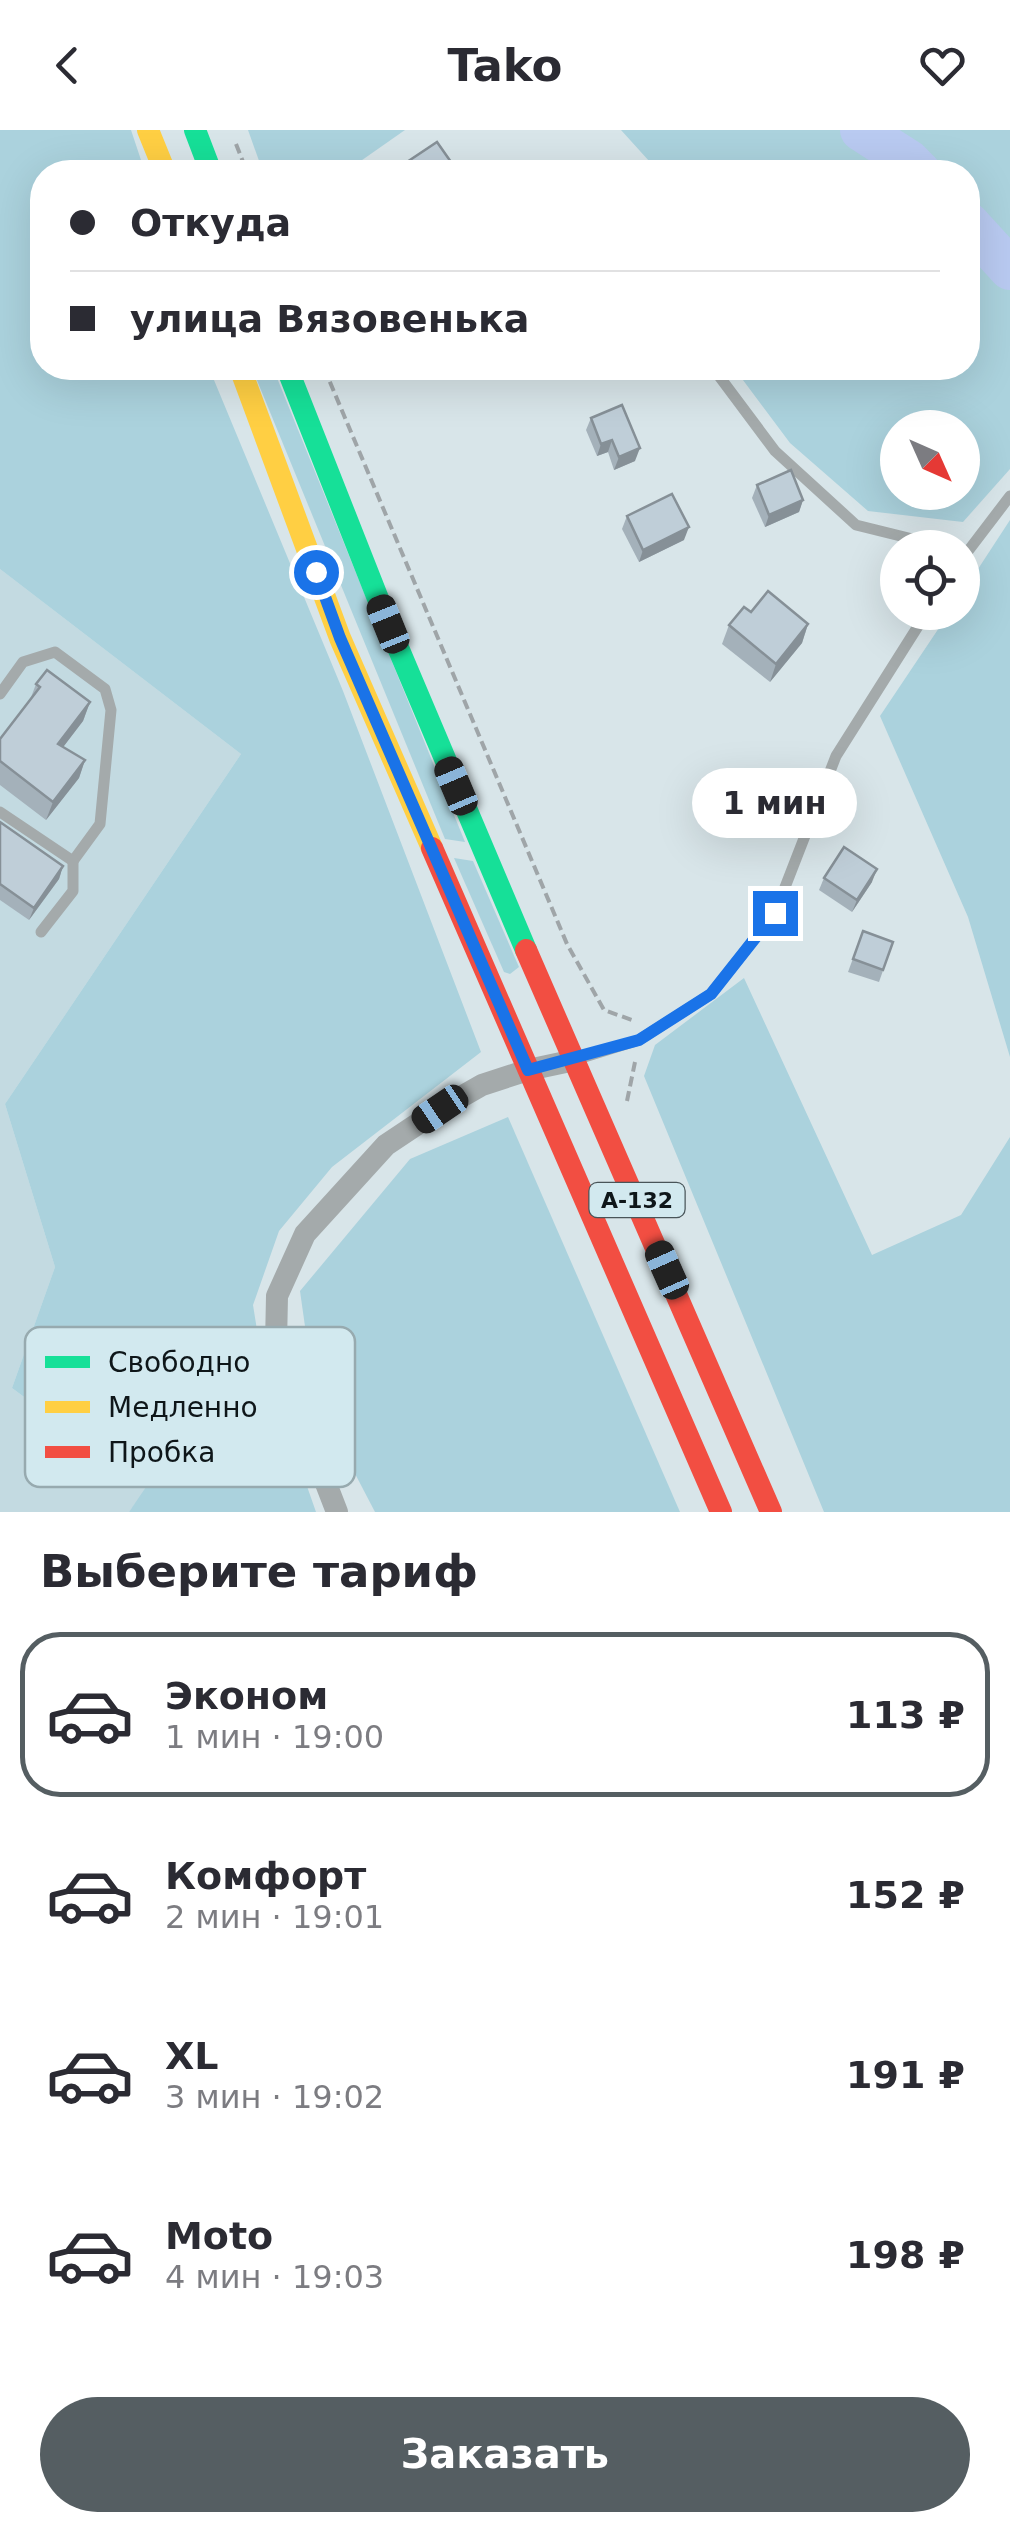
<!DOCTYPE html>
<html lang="ru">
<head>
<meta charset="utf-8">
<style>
  body { margin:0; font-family:"DejaVu Sans",sans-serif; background:#f7f7f7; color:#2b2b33; height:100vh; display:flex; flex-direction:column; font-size:38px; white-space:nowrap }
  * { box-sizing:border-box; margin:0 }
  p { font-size:32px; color:#7c7c81 }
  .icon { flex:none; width:55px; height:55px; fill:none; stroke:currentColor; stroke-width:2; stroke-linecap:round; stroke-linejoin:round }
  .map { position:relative; height:1382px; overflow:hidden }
  .sheet { display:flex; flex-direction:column; background:#fff; flex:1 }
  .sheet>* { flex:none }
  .hud { position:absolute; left:30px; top:30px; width:950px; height:220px; border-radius:40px; box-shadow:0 10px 40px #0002; display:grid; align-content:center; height:220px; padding:0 40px; background:#fff }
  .needle { width:65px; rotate:135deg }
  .tools { position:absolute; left:880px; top:280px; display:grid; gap:20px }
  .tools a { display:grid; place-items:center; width:100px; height:100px; border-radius:50%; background:#fff; box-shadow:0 10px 40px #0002; font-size:50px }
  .end { position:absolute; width:45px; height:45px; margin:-22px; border:12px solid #1a73e8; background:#fff; box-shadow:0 0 0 5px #fff }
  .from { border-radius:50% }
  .bubble { position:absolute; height:70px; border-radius:35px; background:#fff; box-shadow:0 10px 40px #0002; font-size:32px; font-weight:800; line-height:70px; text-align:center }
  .car { position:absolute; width:30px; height:60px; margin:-30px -15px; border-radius:12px; box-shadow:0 0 8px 2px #0007; background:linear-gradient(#222 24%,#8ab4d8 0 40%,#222 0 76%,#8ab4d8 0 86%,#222 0) }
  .hud b { display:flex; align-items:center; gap:35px; height:95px; font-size:38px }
  .hud b+b { border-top:2px solid #e1e1e2 }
  .hud i { width:25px; height:25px; background:#2b2b33 }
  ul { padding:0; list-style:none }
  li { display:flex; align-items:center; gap:30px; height:165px; margin:0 20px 15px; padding:0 20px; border:5px solid transparent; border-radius:40px }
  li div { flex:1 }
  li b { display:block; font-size:38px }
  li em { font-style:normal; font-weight:800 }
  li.current { border-color:#555e62 }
  li>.icon { width:90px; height:90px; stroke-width:1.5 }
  h2 { padding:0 40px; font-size:45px; line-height:120px }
  .action { display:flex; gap:20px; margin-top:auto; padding:20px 40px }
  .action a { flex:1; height:115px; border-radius:60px; background:#555e62; color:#fff; font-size:40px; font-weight:800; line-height:115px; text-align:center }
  header { display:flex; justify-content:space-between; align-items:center; height:130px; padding:0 40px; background:#fff; font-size:45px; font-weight:800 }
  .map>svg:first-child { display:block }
  .built { fill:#c3dae1 }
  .green { fill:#abd2dd; fill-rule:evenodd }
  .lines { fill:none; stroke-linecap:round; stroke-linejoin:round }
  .river { stroke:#b9caf1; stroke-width:42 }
  .path { stroke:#9fa5a8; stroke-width:4; stroke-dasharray:10 5; stroke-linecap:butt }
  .lane { stroke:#a4aaab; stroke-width:11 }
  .street { stroke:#a4aaab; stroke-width:22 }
  .fast { stroke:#16e098; stroke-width:22 }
  .slow { stroke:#ffcf43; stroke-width:22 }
  .jam { stroke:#f24e42; stroke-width:22 }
  .wall { fill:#a4b1ba }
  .shaded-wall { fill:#869097 }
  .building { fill:#bfced8; stroke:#869097; stroke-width:2.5 }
  .route { stroke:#1a73e8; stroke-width:12 }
  .labels { text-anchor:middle; stroke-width:8; stroke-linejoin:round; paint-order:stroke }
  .shield { fill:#d2e9ef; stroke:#495559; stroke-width:2.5 }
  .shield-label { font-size:22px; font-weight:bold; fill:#0e1619 }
  .key { fill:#d2e9ef; stroke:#97aaaf; stroke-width:2.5 }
  .key-label { font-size:28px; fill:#0e1619 }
</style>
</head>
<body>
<header><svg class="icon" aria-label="back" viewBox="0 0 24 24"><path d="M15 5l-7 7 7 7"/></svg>Tako<svg class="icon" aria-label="heart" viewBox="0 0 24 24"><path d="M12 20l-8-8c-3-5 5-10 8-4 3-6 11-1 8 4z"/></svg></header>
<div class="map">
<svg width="1010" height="1382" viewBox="0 0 1010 1382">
  <rect width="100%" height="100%" fill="#d8e5e9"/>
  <path class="built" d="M0 439 241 624 5 974 55 1137 12 1258 147 1358 129 1382H0Z"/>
  <g class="green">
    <path d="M0 0H131L145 42H42V238H209L343 561 481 922 332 1037 279 1101 253 1175 261 1225 316 1382H129L146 1357 12 1258 55 1137 5 974 241 624 0 439Z"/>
    <path d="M248 0H405L345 42H263Z"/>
    <path d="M621 0H1010V339L963 392 868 381 790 313 734 238H968V42H659ZM898 298H962V362H898Z"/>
    <path d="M252 238H273L465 712 445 709Z"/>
    <path d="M1010 390V927L968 787 880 586 949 483 962 482 963 462Z"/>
    <path d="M454 728 473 731 519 837 510 844 504 842Z"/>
    <path d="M744 848 872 1125 961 1085 1010 1007V1382H824L644 946 655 915Z"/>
    <path d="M508 987 680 1382H375L315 1267 300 1161 410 1029Z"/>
  </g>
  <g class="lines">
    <g class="river">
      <path d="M861 0 909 31 920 42"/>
      <path d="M968 93 1010 139"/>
    </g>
    <g class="path">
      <path d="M236 14 247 42"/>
      <path d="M324 238 567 814 604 880 632 890 633 894"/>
      <path d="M627 971 635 932"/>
    </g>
    <g class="lane">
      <path d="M713 238 775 321 856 395 949 418"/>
      <path d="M962 429 1010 366"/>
      <path d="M0 564 23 532 55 522 105 559 111 580 100 694 73 731 0 682"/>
      <path d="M41 802 73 761V731"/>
      <path d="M578 929 639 910 711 864 775 783 836 626 927 482"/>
    </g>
    <path class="street" d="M337 1382 298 1281 276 1214 277 1166 305 1104 386 1015 440 979 482 955 528 940 575 930"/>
    <g class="fast">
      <path d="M195 0 211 42"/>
      <path d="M287 238 388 494 526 820"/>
    </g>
    <g class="slow">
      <path d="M148 0 165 42"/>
      <path d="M240 238 340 508 432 718"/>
    </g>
    <g class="jam">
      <path d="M432 718 721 1382"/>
      <path d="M526 820 771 1382"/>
    </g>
  </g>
  <g class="wall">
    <path d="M591 288 635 331 614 340 608 322 597 326 586 300Z"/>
    <path d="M757 355 803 370 799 382 765 397 752 368Z"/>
    <path d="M627 386 684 410 639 432 622 399Z"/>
    <path d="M751 482 808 494 802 513 770 552 722 514 729 495Z"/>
    <path d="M36 554 90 572 83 591 63 617 85 630 79 648 46 690 0 655V609L30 570Z"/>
    <path d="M0 692 63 736 59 749 29 790 0 770Z"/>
    <path d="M824 748 872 752 852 782 819 760Z"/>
    <path d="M863 801 893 812 879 852 848 842Z"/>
  </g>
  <g class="shaded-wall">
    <path d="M612 310 608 322 597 326 601 314Z"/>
    <path d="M640 318 635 331 614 340 619 327Z"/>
    <path d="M803 370 799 382 765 397 769 385Z"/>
    <path d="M689 397 684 410 639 432 643 420Z"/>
    <path d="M808 494 802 513 770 552 776 534Z"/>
    <path d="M90 572 83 591 51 633 58 614Z"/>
    <path d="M85 630 79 648 46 690 53 672Z"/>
    <path d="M63 736 59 749 29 790 34 778Z"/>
    <path d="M877 739 872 752 852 782 857 770Z"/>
  </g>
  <g class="building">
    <path d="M437 12 458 42H392Z"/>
    <path d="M622 275 640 318 619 327 612 310 601 314 591 288Z"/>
    <path d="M791 340 803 370 769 385 757 355Z"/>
    <path d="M672 364 689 397 643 420 627 386Z"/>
    <path d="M768 461 808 494 776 534 729 495 744 477 751 482Z"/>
    <path d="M47 540 90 572 58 614 85 630 53 672 0 631V609L40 557 36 554Z"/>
    <path d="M0 692 63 736 34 778 0 754Z"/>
    <path d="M844 717 877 739 857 770 824 748Z"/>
    <path d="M863 801 893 812 883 840 853 829Z"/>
  </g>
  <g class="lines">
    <path class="route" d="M316 442 340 508 528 940 639 910 711 864 775 783"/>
  </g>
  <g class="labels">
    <rect class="shield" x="589.5" y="1053" width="95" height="34" rx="8"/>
    <g class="shield-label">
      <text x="637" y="1078">А-132</text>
    </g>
  </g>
  <rect x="25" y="1197" width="330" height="160" rx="15" class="key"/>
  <rect x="45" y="1226" width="45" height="12" fill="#16e098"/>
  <rect x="45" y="1271" width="45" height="12" fill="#ffcf43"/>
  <rect x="45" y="1316" width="45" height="12" fill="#f24e42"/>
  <g class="key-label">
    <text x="108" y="1242">Свободно</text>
    <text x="108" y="1287">Медленно</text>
    <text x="108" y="1332">Пробка</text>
  </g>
</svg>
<div class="tools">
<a><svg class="needle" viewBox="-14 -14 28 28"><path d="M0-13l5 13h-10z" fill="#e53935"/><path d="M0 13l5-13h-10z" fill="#7c7c81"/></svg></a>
<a><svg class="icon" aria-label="locate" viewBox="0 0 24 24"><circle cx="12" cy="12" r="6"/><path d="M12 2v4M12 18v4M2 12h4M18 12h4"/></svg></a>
</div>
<i class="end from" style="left:316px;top:442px"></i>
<i class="end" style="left:775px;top:783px"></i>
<div class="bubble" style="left:692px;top:638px;width:165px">1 мин</div>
<i class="car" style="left:388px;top:494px;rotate:338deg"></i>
<i class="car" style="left:456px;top:656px;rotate:337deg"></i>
<i class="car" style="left:440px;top:979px;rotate:236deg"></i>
<i class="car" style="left:667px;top:1140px;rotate:336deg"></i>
<div class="hud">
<b><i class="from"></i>Откуда</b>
<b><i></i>улица Вязовенька</b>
</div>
</div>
<section class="sheet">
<h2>Выберите тариф</h2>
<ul>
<li class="current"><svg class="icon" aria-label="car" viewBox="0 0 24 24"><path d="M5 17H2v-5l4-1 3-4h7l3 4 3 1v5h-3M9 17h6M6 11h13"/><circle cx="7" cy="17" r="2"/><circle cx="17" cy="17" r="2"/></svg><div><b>Эконом</b><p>1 мин · 19:00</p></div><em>113 ₽</em></li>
<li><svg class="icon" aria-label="car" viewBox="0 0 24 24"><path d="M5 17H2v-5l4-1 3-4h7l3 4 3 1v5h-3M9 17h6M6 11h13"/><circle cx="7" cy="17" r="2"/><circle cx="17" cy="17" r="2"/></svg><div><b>Комфорт</b><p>2 мин · 19:01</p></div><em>152 ₽</em></li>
<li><svg class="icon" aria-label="car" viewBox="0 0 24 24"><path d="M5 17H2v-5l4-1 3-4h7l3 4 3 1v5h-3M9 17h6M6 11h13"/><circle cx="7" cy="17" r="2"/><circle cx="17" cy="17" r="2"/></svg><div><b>XL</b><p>3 мин · 19:02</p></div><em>191 ₽</em></li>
<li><svg class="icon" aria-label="car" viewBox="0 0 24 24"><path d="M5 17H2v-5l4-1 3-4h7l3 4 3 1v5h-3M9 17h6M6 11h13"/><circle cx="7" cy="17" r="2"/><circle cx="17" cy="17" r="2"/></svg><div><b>Moto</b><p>4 мин · 19:03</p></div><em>198 ₽</em></li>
</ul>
<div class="action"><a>Заказать</a></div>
</section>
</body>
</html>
